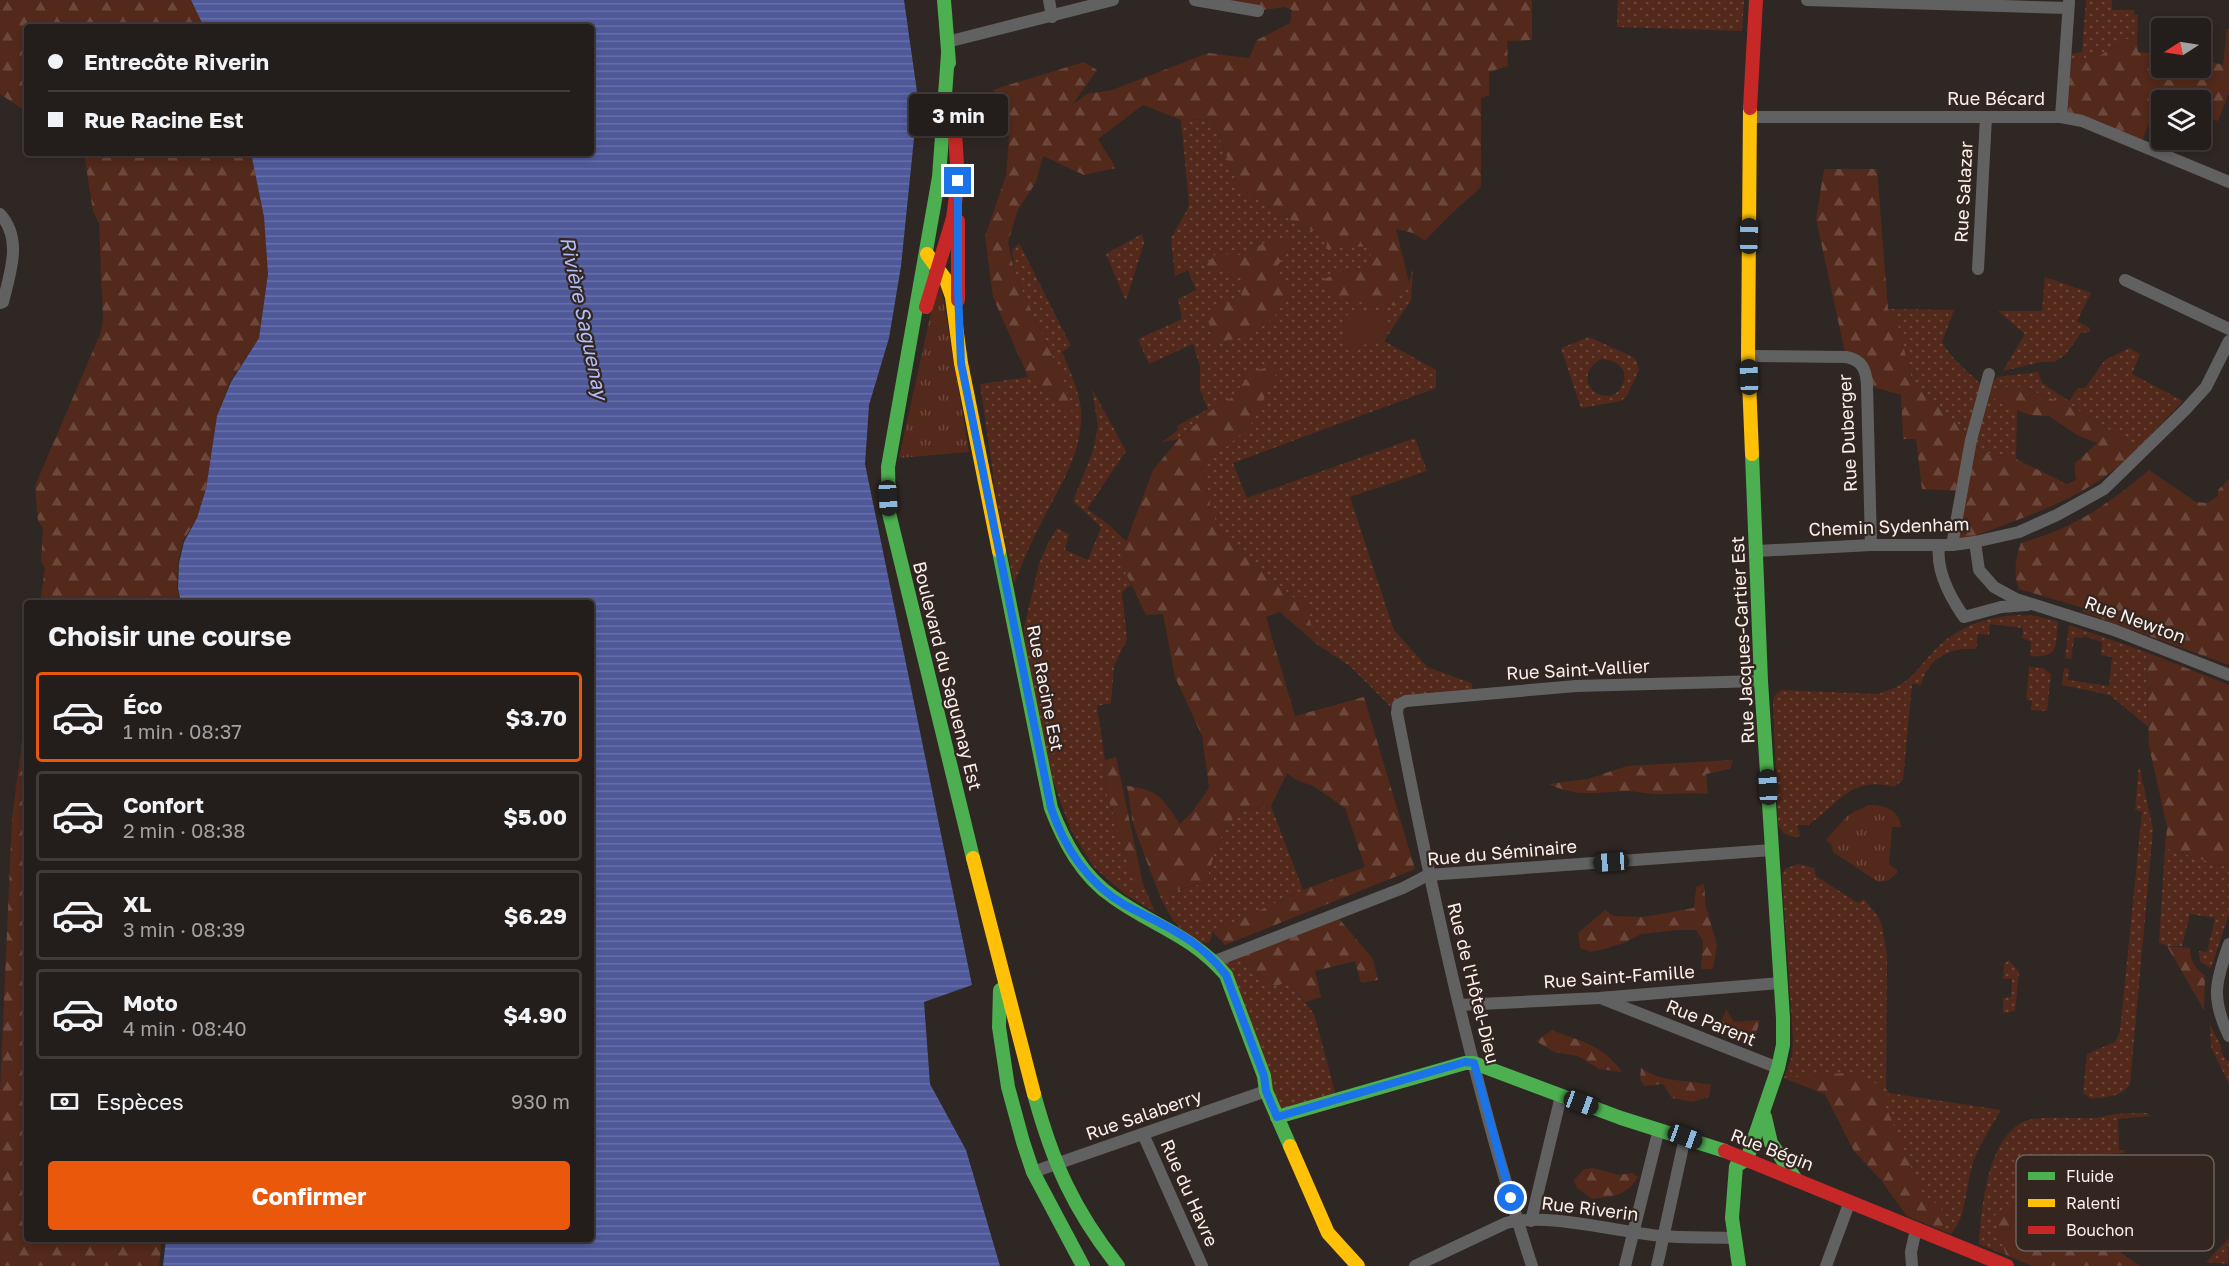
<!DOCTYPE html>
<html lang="fr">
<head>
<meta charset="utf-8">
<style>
  body { margin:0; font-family:"Golos Text",sans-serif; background:#2f2a28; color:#f1f3f6; height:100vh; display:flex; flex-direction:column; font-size:22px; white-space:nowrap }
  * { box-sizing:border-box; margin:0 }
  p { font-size:20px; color:#a3a2a3 }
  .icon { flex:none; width:33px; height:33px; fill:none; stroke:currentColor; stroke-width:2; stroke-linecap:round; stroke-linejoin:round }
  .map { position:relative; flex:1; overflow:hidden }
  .drawer { position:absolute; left:24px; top:600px; width:570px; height:642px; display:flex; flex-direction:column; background:#231d1b; border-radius:6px; box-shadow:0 3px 9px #0003,0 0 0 2px #403b3a }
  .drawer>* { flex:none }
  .banner { position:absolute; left:24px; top:24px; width:570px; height:132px; border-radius:6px; box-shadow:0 3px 9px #0003,0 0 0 2px #403b3a; display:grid; align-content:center; height:132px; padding:0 24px; background:#231d1b }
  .needle { width:39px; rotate:258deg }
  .buttons { position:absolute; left:2151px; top:18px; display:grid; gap:12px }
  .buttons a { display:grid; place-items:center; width:60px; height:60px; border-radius:6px; background:#231d1b; box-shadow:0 3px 9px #0003,0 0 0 2px #403b3a; font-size:30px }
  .end { position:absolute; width:27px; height:27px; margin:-14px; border:8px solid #1a73e8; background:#fff; box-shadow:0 0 0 3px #fff }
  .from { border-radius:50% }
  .bubble { position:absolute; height:42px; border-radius:6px; background:#231d1b; box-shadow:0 3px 9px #0003,0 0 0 2px #403b3a; font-size:20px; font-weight:700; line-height:42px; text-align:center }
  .car { position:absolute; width:18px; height:36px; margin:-18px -9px; border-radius:8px; box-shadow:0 0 4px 2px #0007; background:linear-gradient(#222 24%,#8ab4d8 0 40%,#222 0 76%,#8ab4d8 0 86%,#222 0) }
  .banner b { display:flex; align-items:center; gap:21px; height:57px; font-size:22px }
  .banner b+b { border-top:2px solid #403b3a }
  .banner i { width:15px; height:15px; background:#f1f3f6 }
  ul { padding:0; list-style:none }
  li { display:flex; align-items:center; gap:18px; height:90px; margin:0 12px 9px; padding:0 12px; border:3px solid #403b3a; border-radius:6px }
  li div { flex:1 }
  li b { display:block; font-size:22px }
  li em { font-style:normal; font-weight:700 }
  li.selected { border-color:#ea580c }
  li>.icon { width:54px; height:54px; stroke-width:1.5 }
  h2 { padding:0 24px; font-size:27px; line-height:72px }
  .pay { display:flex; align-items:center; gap:15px; height:66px; padding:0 24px; font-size:22px }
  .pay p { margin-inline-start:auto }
  .primary-button { display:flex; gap:12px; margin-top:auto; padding:12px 24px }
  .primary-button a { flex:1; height:69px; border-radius:6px; background:#ea580c; color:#fff; font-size:24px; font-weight:700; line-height:69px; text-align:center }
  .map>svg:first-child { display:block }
  .grass { fill:url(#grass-dots); fill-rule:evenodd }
  .forest { fill:url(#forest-firs) }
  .park { fill:url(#park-tufts) }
  .garden { fill:#52291b }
  .water { fill:url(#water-rules) }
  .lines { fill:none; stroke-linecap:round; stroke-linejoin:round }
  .street { stroke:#626161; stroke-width:12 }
  .fast { stroke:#4caf50; stroke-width:14 }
  .slow { stroke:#ffc107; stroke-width:14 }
  .jam { stroke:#c62828; stroke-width:14 }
  .route { stroke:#1a73e8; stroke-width:8 }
  .labels { text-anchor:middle; stroke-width:4.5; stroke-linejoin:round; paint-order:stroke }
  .street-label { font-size:18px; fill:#faf0ed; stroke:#332520 }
  .water-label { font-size:20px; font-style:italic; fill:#b0befa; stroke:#332520 }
  .key { fill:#332520; stroke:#6f625e; stroke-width:1.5 }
  .key-label { font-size:16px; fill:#faf0ed }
</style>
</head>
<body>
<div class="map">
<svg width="2229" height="1266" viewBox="0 0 2229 1266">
  <defs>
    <pattern id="grass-dots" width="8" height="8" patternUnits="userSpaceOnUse" patternTransform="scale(1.5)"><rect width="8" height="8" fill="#52291b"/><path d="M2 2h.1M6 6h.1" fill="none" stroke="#6c483c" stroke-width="1.8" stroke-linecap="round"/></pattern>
    <pattern id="forest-firs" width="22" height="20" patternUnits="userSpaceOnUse" patternTransform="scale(1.5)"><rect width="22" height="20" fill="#52291b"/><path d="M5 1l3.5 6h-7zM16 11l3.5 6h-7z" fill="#6c483c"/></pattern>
    <pattern id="park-tufts" width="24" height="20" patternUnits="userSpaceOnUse" patternTransform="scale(1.5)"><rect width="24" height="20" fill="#52291b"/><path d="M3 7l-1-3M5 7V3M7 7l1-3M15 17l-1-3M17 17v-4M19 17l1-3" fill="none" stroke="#6c483c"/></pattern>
    <pattern id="water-rules" width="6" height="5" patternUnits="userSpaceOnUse" patternTransform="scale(1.5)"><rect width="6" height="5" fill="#4f5999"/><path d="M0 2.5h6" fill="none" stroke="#6971a8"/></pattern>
  </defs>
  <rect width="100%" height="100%" fill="#2f2724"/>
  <g class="grass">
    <path d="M1618 0H1744L1742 31 1617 27Z"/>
    <path d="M2086 0H2112V10H2134V15H2138L2137 39H2126L2101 55 2065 62V55L2082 52Z"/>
    <path d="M1212 119 1240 189 1289 219 1328 238 1352 247 1370 245 1372 266 1341 272 1358 304H1386L1396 306 1397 292 1409 282 1413 268 1411 300 1384 341 1436 370V388L1233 463 1247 498 1415 438 1427 471 1350 497 1394 630 1427 667 1471 683 1475 695 1406 701 1397 713 1350 666 1315 643 1305 597 1295 599 1219 531 1210 504 1202 462 1224 449 1253 372 1231 398 1213 409 1179 439 1162 442 1178 430 1177 426 1208 409 1200 390V366L1193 344 1149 364 1138 339 1182 319 1178 299 1196 290 1188 270 1175 276 1171 238 1187 210 1189 203 1181 120Z"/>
    <path d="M1142 234 1144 243 1126 301 1106 254Z"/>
    <path d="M1019 243 1071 346 1062 352C1069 369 1079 390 1081 409 1084 452 1059 488 1040 525 1030 544 1022 564 1014 584L996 495 980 384 1028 377 1071 412 1060 373 1015 275 1012 250Z"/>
    <path d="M2045 277 2091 293 2077 321 2090 328V332L2081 333 2065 355 2054 362H2041L2003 371 2025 334 1998 311H2042Z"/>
    <path d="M1888 309 1954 310 1942 342C1953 362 1970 372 1985 389L1997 377 2038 372 2042 383 2069 401 2078 388H2085L2105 360 2129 348 2140 354 2132 374 2183 401 2135 451 2121 437 2076 409 2023 387H2003L1999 403 2017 410 2016 459 1982 452 1954 421 1913 383 1897 322Z"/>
    <path d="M1589 337 1631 356 1636 359 1639 370 1626 397 1621 401 1581 408 1561 348ZM1601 359C1613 360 1628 366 1624 381 1613 416 1564 382 1601 359Z"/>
    <path d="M1092 389 1126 451 1087 509 1108 524 1127 542C1119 558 1124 570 1131 585L1122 592 1127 639 1114 666 1111 703 1097 706 1105 760 1104 785 1136 887 1143 884 1155 912 1126 895 1093 866 1071 830 1053 781 1026 657 1024 628 1039 564 1048 543 1057 528 1069 534 1065 550 1088 560 1101 527 1073 501 1093 451 1098 426Z"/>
    <path d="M2018 615 2037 616 2058 622C2055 647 2060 658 2030 656L2031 642 2022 638 2023 628 1990 624 1989 635 1978 634 1976 649C1950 647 1928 658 1921 685L1912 684 1903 780 1894 787C1850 775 1838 805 1808 825H1797L1800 836 1795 837 1784 834 1778 825 1773 704C1773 697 1775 693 1782 690L1878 694C1911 684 1913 673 1935 650 1958 626 1986 617 2018 615Z"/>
    <path d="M2069 625 2146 652 2148 727 2110 695 2062 685 2064 668 2069 669 2068 680 2109 686 2112 657 2101 655 2102 642 2084 636 2082 638 2076 637 2074 639 2071 659 2065 658Z"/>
    <path d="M2029 667 2043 668 2051 674 2047 711 2031 710 2032 701 2026 700Z"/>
    <path d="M2139 765 2153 829 2130 1084C2123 1097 2105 1097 2091 1099L2083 1093 2087 1054 2115 1042 2120 1031 2142 812 2135 810Z"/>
    <path d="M1271 806 1303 890 1213 932 1209 943C1183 942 1169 915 1159 894L1206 883 1217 844 1237 812Z"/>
    <path d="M2165 848 2229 868V914L2211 968 2200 962 2199 951 2207 952 2215 918 2190 914 2182 946H2167L2159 942Z"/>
    <path d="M1798 864 1814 868 1816 876 1858 903 1864 899 1878 916 1882 926 1887 956 1886 1089 1889 1093 2001 1110C1991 1127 1979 1145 1973 1163 1965 1187 1968 1214 1951 1234L1907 1216 1881 1180 1854 1151 1825 1094 1784 1078 1792 1056 1793 1039 1782 875 1785 869Z"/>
    <path d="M1237 952 1247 968 1275 985 1288 982 1314 1014 1337 1099 1277 1117 1215 961Z"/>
    <path d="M2009 960 2019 972 2015 1011 2003 1013V998L2011 997 2012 979H2003L2004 964Z"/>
    <path d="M2210 1024 2222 1048 2220 1050 2227 1061H2229V1084L2211 1047Z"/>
    <path d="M2147 1113 2151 1116 2118 1119 2119 1150H2125L2124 1153 2095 1155V1217L2055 1196 1995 1216 2006 1255 1979 1244C1981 1211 1987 1139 2023 1122 2038 1115 2078 1119 2096 1118 2103 1117 2109 1115 2115 1114 2125 1113 2136 1113 2147 1113Z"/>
    <path d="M2229 1238 2228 1264 2206 1262Z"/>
  </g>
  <g class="forest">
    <path d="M0 0H191L204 27H27V108H21L0 94Z"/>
    <path d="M1198 0H1532V40L1507 41 1508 66 1489 72V95L1481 98V187L1449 216 1425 241 1413 233 1396 229 1409 282 1397 292 1396 306 1386 304H1358L1331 294 1324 279 1341 272 1371 266 1370 246 1326 249 1328 238 1289 219 1240 189 1212 119 1181 120 1143 105 1098 139 1116 168 1084 175 1043 156 1036 182 1018 210 1008 242 1015 275 1060 373 1072 413 1028 377 993 297 985 236 1006 176 1009 136 1001 130 1004 96 992 90 1084 62 1097 70 1073 104 1087 94 1112 90 1208 53 1249 58 1257 40 1290 23 1292 10 1284 7 1258 11Z"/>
    <path d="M2227 29H2229V93L2218 121 2201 116 2200 100H2162L2161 103 2156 102 2141 145 2061 117 2065 62 2101 55 2126 39H2137L2138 52 2161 54 2162 68H2200L2201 59 2223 65Z"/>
    <path d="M84 153H251L264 217 268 274 259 338 230 382 217 416 206 489 197 518 183 541 178 563 177 588 181 603H40L45 568 41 562 43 528 38 521 35 486 101 332 103 320 99 223 93 211Z"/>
    <path d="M1824 169H1877L1888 309 1897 322 1913 383 1954 421 1982 452 2016 459 2067 484 2076 480 2074 464 2097 443 2077 435 2049 416 2029 415 1999 403 1985 390 2003 387H2023L2076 409 2121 437 2135 451C2085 502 2016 519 1952 545L1961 491 1922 489 1916 439H1903L1901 395 1867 385 1866 374 1846 357 1816 219Z"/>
    <path d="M1289 236V249L1274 271 1290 293 1272 320 1247 337 1212 343 1208 318 1219 304 1241 300 1243 277 1205 265 1216 254 1240 255 1264 243Z"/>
    <path d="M1281 364 1250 426 1224 449 1202 462 1210 504 1219 531 1295 599 1305 597 1315 643 1280 612 1266 617 1295 716 1364 697 1415 869 1225 945 1213 932 1303 890 1365 867 1345 808 1315 787 1296 780 1287 773 1271 806 1237 812 1217 844 1206 883 1159 894 1133 824 1127 786C1160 790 1162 798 1180 824L1192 812 1209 788 1202 736 1175 677 1163 614 1146 615 1123 567V550L1153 470 1179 439 1213 409 1231 398 1253 371Z"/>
    <path d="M2149 470 2196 502 2207 503 2218 496V490L2229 479V665L2083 612V608L2019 589C2013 573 2015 560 2021 543 2078 526 2104 507 2149 470Z"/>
    <path d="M2146 652 2229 685V868L2165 848 2167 827 2149 746Z"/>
    <path d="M27 703V1239H162L159 1266H0V1091L12 818Z"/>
    <path d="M1116 757 1143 884 1136 887 1104 785 1105 760Z"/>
    <path d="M1733 760 1730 769 1706 774 1708 794C1689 792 1671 795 1652 794 1643 793 1634 791 1625 791 1592 793 1579 797 1548 784L1588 779 1627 766Z"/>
    <path d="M1704 884 1706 907 1717 945 1713 969H1701L1703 941 1696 930H1677L1641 934 1624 943 1592 952 1580 948 1578 933 1605 910 1613 916 1644 917 1694 908 1696 887Z"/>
    <path d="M1335 914 1373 959 1378 980 1361 983 1355 961 1315 971 1321 997 1305 1002 1288 982 1275 986 1247 968 1237 952Z"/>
    <path d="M2167 946 2190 948C2190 961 2195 968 2205 976L2204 1010Z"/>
    <path d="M1726 1009 1734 1022 1760 1020 1753 1044 1723 1031 1722 1020Z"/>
    <path d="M1552 1030C1582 1042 1602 1044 1622 1072L1599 1069 1578 1056 1554 1052 1536 1041Z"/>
    <path d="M1641 1068C1663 1083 1686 1079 1711 1085L1709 1097 1692 1102 1672 1098 1663 1084 1644 1086 1640 1079Z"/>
    <path d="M1856 1072 1886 1089 1889 1093 1885 1104 1923 1196 1941 1206 1946 1232 1907 1216 1881 1180 1854 1151 1825 1094 1784 1078Z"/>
    <path d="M1594 1168 1618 1175 1633 1173 1638 1177C1626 1197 1613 1196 1592 1199L1577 1188 1574 1180 1584 1169Z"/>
    <path d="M2055 1195 2095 1217 2117 1250 2140 1266H2032L2006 1255 1994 1216 2016 1199Z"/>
  </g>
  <g class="park">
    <path d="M941 285 969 452 899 458 932 308Z"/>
    <path d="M1868 805C1885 805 1899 809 1901 827H1892L1889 864 1897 870V873L1889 880 1879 882 1875 880 1833 852 1831 844 1826 840 1848 815Z"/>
  </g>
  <path class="garden" d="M1385 309 1390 329 1383 341 1347 348 1342 316Z"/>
  <path class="water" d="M191 0H904L918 99 901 266 889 338 869 405 865 464 972 985 924 1002 930 1084 966 1150 1000 1266H163L166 1239H591V603H181L178 588 179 563 184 542 197 518 206 489 217 416 231 382 259 338 268 274 264 217 251 153H591V27H204Z"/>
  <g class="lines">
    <g class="street">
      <path d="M1049 0 1052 17"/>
      <path d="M1195 0 1258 11"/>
      <path d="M1807 0 2068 8"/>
      <path d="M947 42 1113 0"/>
      <path d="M1750 117H2061L2082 121 2229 182"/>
      <path d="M2061 117 2069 2"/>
      <path d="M0 214C23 239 10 273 3 302L0 303"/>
      <path d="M1978 269 1986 117"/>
      <path d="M2125 280 2229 329"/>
      <path d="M1748 356 1846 357C1862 360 1866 369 1867 385L1871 545"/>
      <path d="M1975 542 1979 570 1994 587 2016 599 2114 630 2229 675"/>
      <path d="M1952 545 1971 440 1989 374"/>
      <path d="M1939 546C1936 570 1950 597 1964 617L2001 607 2027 605"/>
      <path d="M1757 551 1871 545H1952L1975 542 2019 532 2057 515 2104 489 2185 410 2206 387 2229 341"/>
      <path d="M2229 944C2215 982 2211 999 2229 1036"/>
      <path d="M1215 961 1403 888 1428 875 1772 850"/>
      <path d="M1603 999 1778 1068"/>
      <path d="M1460 1005 1599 998 1781 983"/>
      <path d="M1143 1134 1202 1266"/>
      <path d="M1033 1172 1266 1091"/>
      <path d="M1531 1221 1561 1096"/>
      <path d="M1415 1266 1506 1223C1547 1212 1617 1232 1661 1236 1685 1238 1711 1237 1735 1238"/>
      <path d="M1532 1266C1473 1086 1433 899 1397 713L1398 705 1406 701 1576 686 1761 681"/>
      <path d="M1625 1266 1659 1129"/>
      <path d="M1657 1266 1685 1137"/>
      <path d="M1826 1266 1850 1201"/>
      <path d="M1912 1266 1911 1252 1916 1229"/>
    </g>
    <g class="fast">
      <path d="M944 0 949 63"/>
      <path d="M948 54 939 177 888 467 889 513 973 858"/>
      <path d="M999 551 1051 808C1064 842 1082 876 1113 897 1155 927 1190 934 1226 975L1264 1076 1266 1091 1290 1146"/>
      <path d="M1000 990 999 1027 1008 1087 1023 1142 1033 1172 1083 1266"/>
      <path d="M1034 1094C1053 1163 1073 1209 1118 1266"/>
      <path d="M1277 1117 1465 1063H1474L1621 1118 1725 1151"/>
      <path d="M1765 1117 1771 1143 1795 1178"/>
      <path d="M1739 1266 1732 1218 1736 1166 1747 1159 1778 1068 1783 1045V1018L1761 681 1752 454"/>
    </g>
    <g class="slow">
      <path d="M1750 108 1748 356 1752 454"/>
      <path d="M927 254 946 280 952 297 961 363 999 551"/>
      <path d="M973 858 1034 1094"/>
      <path d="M1290 1146 1328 1233 1358 1266"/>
    </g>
    <g class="jam">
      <path d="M1750 108 1756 0"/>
      <path d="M958 221V300"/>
      <path d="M926 307 953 218 958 181 953 101"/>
      <path d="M1725 1151 2007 1266"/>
    </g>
  </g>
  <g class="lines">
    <path class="route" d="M958 181V292L961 363 1051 808C1064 847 1088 884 1125 905 1164 926 1197 937 1226 975L1264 1076 1266 1091 1277 1117 1465 1062 1474 1063 1511 1198"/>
  </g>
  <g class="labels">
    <g class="street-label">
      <text x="1996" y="105">Rue Bécard</text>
      <text transform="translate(1964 192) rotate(-87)" y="6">Rue Salazar</text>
      <text transform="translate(1848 433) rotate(-93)" y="6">Rue Duberger</text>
      <text transform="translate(1889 527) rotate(-2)" y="6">Chemin Sydenham</text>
      <text transform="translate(2135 620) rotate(20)" y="6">Rue Newton</text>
      <text transform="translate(1743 640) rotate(-93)" y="6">Rue Jacques-Cartier Est</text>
      <text transform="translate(1578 670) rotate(-3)" y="6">Rue Saint-Vallier</text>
      <text transform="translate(947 676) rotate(76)" y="6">Boulevard du Saguenay Est</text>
      <text transform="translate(1045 688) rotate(79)" y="6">Rue Racine Est</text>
      <text transform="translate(1502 853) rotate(-5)" y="6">Rue du Séminaire</text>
      <text transform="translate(1619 977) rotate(-4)" y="6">Rue Saint-Famille</text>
      <text transform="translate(1473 983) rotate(76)" y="6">Rue de l'Hôtel-Dieu</text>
      <text transform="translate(1711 1023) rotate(22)" y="6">Rue Parent</text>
      <text transform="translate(1144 1115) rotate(-19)" y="6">Rue Salaberry</text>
      <text transform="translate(1772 1150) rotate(21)" y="6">Rue Bégin</text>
      <text transform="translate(1189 1193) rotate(66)" y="6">Rue du Havre</text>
      <text transform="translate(1590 1209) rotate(7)" y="6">Rue Riverin</text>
    </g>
    <g class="water-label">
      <text transform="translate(584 318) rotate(78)" y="7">Rivière Saguenay</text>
    </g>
  </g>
  <rect x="2016" y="1155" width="198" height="96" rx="9" class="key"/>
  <rect x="2028" y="1172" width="27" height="8" fill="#4caf50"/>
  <rect x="2028" y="1199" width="27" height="8" fill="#ffc107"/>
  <rect x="2028" y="1226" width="27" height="8" fill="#c62828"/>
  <g class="key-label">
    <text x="2066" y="1182">Fluide</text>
    <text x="2066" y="1209">Ralenti</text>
    <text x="2066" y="1236">Bouchon</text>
  </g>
</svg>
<div class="buttons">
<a><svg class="needle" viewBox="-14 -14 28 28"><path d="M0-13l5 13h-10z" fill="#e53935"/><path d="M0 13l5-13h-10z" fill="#a3a2a3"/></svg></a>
<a><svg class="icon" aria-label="layers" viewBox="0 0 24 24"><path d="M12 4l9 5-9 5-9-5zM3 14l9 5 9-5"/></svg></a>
</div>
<i class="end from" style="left:1511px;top:1198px"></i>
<i class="end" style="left:958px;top:181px"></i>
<div class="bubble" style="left:909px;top:94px;width:99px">3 min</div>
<i class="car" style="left:1749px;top:236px;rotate:1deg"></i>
<i class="car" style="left:1749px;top:377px;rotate:358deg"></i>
<i class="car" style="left:888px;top:498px;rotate:177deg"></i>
<i class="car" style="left:1768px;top:787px;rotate:357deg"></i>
<i class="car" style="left:1611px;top:862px;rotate:266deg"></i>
<i class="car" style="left:1581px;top:1103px;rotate:110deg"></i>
<i class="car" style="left:1685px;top:1137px;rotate:110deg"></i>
<div class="banner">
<b><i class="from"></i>Entrecôte Riverin</b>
<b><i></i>Rue Racine Est</b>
</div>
<section class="drawer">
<h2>Choisir une course</h2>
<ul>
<li class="selected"><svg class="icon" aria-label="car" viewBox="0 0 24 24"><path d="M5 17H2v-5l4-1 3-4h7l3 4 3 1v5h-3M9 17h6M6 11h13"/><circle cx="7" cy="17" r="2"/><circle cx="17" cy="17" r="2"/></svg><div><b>Éco</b><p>1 min · 08:37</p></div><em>$3.70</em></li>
<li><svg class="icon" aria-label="car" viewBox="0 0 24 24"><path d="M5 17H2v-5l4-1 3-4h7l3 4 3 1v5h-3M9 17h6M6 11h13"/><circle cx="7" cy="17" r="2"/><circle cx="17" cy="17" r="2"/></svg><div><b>Confort</b><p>2 min · 08:38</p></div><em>$5.00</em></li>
<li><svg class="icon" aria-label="car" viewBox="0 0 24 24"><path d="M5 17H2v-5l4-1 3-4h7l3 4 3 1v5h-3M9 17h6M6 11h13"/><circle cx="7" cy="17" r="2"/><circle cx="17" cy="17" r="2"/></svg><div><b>XL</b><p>3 min · 08:39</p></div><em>$6.29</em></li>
<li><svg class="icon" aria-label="car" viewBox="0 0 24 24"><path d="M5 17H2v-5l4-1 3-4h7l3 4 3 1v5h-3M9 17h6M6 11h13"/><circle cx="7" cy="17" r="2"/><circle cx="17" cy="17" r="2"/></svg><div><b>Moto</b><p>4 min · 08:40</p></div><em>$4.90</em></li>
</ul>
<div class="pay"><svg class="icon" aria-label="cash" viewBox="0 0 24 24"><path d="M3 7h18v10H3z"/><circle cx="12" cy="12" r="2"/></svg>Espèces<p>930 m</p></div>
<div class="primary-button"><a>Confirmer</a></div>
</section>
</div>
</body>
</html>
